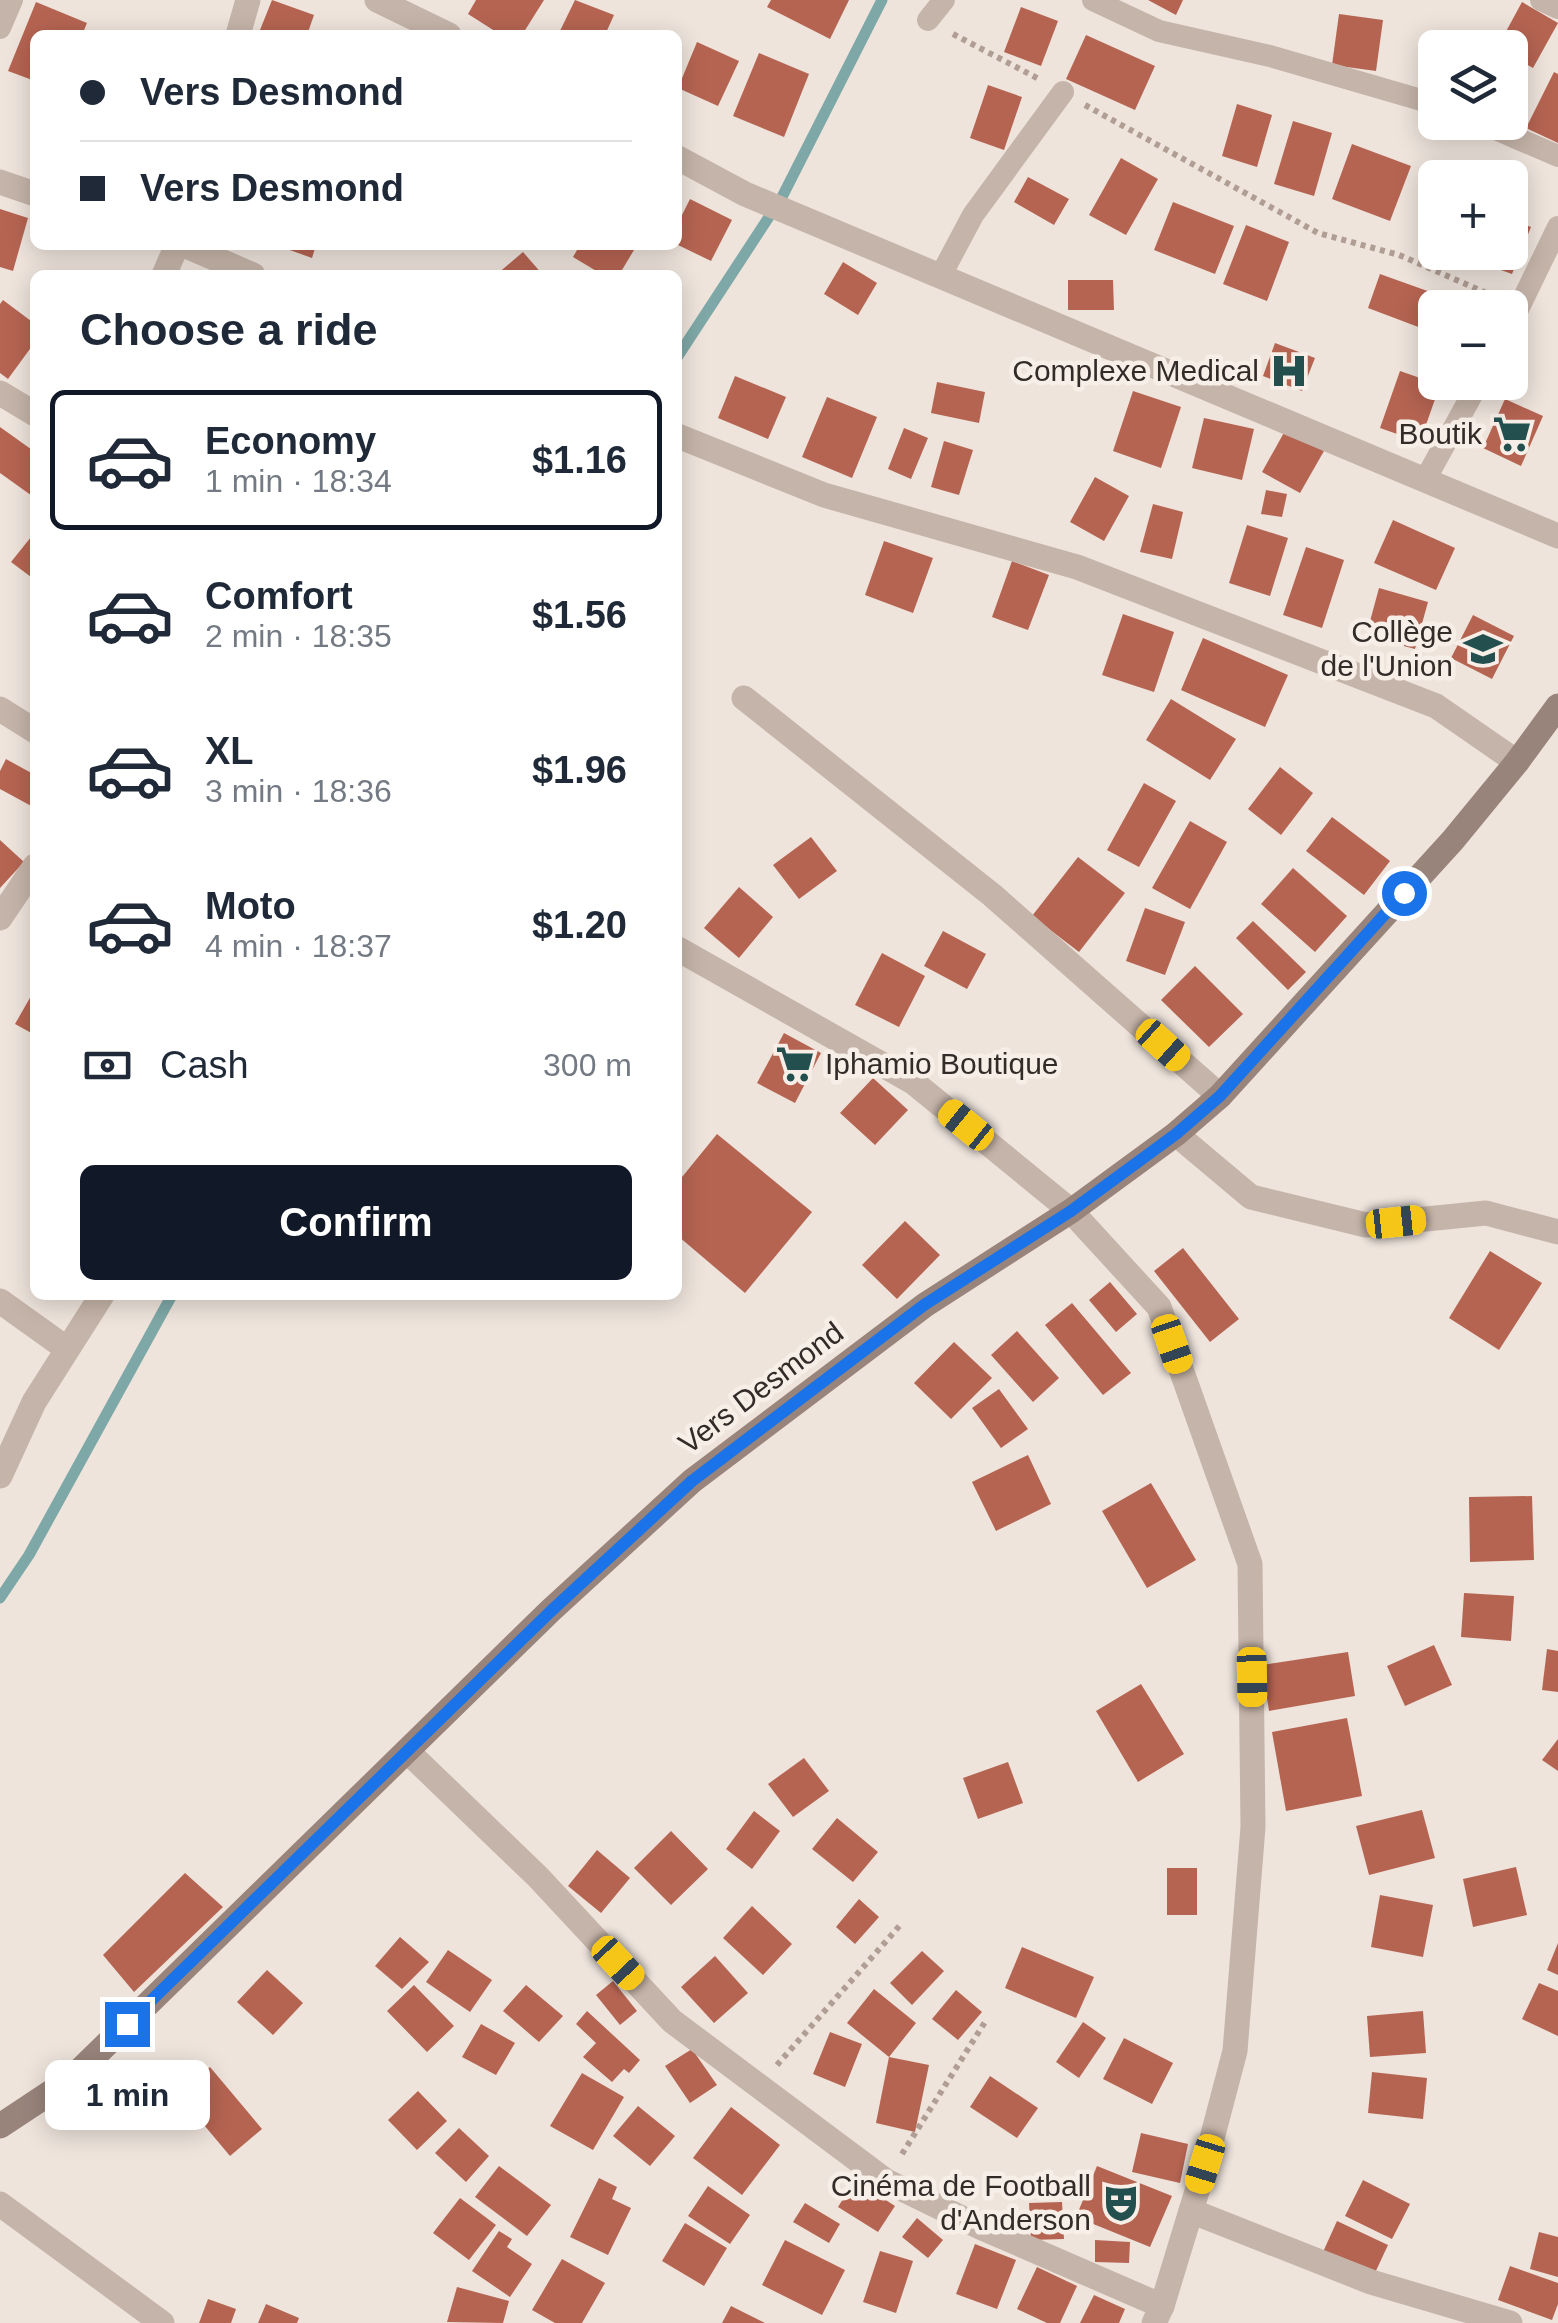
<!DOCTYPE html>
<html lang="en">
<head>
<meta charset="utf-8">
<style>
  body { margin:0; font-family:Helvetica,sans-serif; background:#f2f2f3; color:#1f2937; height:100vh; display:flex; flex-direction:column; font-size:38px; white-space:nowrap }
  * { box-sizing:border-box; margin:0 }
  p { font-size:32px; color:#747a83 }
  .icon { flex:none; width:55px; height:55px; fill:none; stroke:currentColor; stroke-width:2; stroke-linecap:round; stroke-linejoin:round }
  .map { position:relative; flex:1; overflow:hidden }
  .panel { position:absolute; left:30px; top:270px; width:652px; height:1030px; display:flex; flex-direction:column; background:#fff; border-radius:15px; box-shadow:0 5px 25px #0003 }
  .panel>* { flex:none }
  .guide { position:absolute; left:30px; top:30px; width:652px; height:220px; border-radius:15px; box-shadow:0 5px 25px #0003; display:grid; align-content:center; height:220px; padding:0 50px; background:#fff }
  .buttons { position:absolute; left:1418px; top:30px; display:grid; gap:20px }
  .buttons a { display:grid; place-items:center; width:110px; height:110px; border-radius:15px; background:#fff; box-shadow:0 5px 25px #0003; font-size:50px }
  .end { position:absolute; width:45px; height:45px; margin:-22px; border:12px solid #1a73e8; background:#fff; box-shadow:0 0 0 5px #fff }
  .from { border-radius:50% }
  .bubble { position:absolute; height:70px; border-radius:15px; background:#fff; box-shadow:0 5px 25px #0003; font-size:32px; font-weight:700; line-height:70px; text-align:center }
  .car { position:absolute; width:30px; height:60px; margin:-30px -15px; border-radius:12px; box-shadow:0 0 8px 2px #0007; background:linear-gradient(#f5c518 24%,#345 0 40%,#f5c518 0 76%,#345 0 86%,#f5c518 0) }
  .guide b { display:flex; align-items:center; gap:35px; height:95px; font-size:38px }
  .guide b+b { border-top:2px solid #e0e1e3 }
  .guide i { width:25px; height:25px; background:#1f2937 }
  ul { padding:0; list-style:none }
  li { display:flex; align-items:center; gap:30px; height:140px; margin:0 20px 15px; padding:0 30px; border:5px solid transparent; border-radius:15px }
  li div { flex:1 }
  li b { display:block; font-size:38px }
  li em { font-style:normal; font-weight:700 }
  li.on { border-color:#111827 }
  li>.icon { width:90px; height:90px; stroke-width:1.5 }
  h2 { padding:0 50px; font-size:45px; line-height:120px }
  .pay { display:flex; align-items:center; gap:25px; height:110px; padding:0 50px; font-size:38px }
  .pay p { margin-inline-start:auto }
  .cta { display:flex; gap:20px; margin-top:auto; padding:20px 50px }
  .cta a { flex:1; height:115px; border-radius:15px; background:#111827; color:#fff; font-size:40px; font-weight:700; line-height:115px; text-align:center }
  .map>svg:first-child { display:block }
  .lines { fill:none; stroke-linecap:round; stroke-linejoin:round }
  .stream { stroke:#7ea8a7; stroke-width:11 }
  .building { fill:#b66452 }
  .path { stroke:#b09e94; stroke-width:6; stroke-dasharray:5 5; stroke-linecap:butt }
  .lane { stroke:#c5b4a9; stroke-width:22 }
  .street { stroke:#c5b4a9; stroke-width:25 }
  .secondary { stroke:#98847b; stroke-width:25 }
  .route { stroke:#1a73e8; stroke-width:12 }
  .labels { text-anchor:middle; stroke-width:9; stroke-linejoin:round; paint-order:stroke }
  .poi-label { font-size:30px; fill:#332b28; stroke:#f7efe7; text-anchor:end }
  .street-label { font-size:30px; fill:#332b28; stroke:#f7efe7 }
</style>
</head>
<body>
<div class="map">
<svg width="1558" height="2323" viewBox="0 0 1558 2323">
  <rect width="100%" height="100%" fill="#eee4dc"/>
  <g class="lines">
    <g class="stream">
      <path d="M678 356 782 197 882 0"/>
      <path d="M0 1598 29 1555 172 1295"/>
    </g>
  </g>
  <g class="building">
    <path d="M272 0 314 15 307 35H258Z"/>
    <path d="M476 0H544L522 35H501L468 14Z"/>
    <path d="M575 0 614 15 605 35H558Z"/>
    <path d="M771 0H849L830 39 767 7Z"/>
    <path d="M1148 0H1183L1176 15Z"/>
    <path d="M36 2 87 23 82 35H35V81L8 71Z"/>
    <path d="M1522 2 1558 23 1533 68 1510 55V48H1497Z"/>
    <path d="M1021 7 1058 21 1041 66 1004 52Z"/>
    <path d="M1339 14 1383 20 1376 71 1332 65Z"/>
    <path d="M1086 35 1155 66 1135 110 1066 79Z"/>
    <path d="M697 42 739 61 718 106 678 88Z"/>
    <path d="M759 53 809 74 784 137 733 116Z"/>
    <path d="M1554 72 1558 74V143L1526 128Z"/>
    <path d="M988 85 1022 97 1004 150 970 138Z"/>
    <path d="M1237 104 1272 115 1257 167 1222 156Z"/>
    <path d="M1293 121 1332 133 1314 196 1274 184Z"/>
    <path d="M1352 144 1411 166 1390 221 1332 199Z"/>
    <path d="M1121 158 1158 179 1126 235 1089 215Z"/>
    <path d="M1028 177 1069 199 1054 225 1014 202Z"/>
    <path d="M690 199 732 220 711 261 678 245V223Z"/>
    <path d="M1173 202 1234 226 1215 274 1154 250Z"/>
    <path d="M0 209 28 218 13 271 0 267Z"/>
    <path d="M1510 219 1531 227 1512 274 1476 261 1480 252H1510Z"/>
    <path d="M1246 225 1289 242 1267 301 1223 284Z"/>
    <path d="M276 245H316L312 258Z"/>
    <path d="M580 245H637L619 275H603L573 257Z"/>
    <path d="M523 252 543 275H496Z"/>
    <path d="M843 262 877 283 858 315 824 294Z"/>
    <path d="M1380 274 1433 293 1421 328 1368 308Z"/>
    <path d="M1068 280H1113L1114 310H1068Z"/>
    <path d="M3 300 35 324V342L8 379 0 373V304Z"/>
    <path d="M1275 343 1315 358 1302 391 1263 376Z"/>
    <path d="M1400 371 1440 385 1420 442 1380 428Z"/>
    <path d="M735 376 786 397 768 439 718 418Z"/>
    <path d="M937 382 985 392 979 423 931 413Z"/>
    <path d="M1133 391 1181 407 1161 468 1113 451Z"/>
    <path d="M827 397 877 417 852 478 802 457Z"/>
    <path d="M1505 399 1543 416 1521 466 1483 448Z"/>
    <path d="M1204 418 1254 429 1242 480 1192 468Z"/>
    <path d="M0 427 35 452V498L0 473Z"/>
    <path d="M904 428 928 438 911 479 888 469Z"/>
    <path d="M1286 429 1324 451 1300 493 1262 472Z"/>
    <path d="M944 441 973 450 959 495 931 487Z"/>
    <path d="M1095 477 1129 496 1104 541 1070 522Z"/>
    <path d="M1266 490 1287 494 1282 517 1261 514Z"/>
    <path d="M1153 504 1183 512 1172 559 1140 552Z"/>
    <path d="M1393 520 1455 548 1436 590 1374 563Z"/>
    <path d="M1247 525 1288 538 1270 596 1229 583Z"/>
    <path d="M35 532V580L11 562Z"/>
    <path d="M884 541 933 558 913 613 865 595Z"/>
    <path d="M1306 547 1344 560 1322 628 1283 615Z"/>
    <path d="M1012 561 1049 575 1028 630 992 617Z"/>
    <path d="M1379 588 1428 602 1415 649 1366 636Z"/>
    <path d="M1123 614 1174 632 1154 692 1102 675Z"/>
    <path d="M1473 615 1514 636 1492 679 1451 658Z"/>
    <path d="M1203 638 1288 675 1265 727 1181 690Z"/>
    <path d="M1171 699 1236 739 1210 780 1146 740Z"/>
    <path d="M6 759 35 775V808L0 789V771Z"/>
    <path d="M1280 767 1313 793 1281 835 1248 809Z"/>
    <path d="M1144 783 1176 801 1139 867 1107 850Z"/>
    <path d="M1332 817 1390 861 1364 895 1306 851Z"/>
    <path d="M1190 821 1227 842 1190 909 1152 888Z"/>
    <path d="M811 837 837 871 799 899 773 865Z"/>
    <path d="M0 840 24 862 0 888Z"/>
    <path d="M1078 857 1125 893 1079 952 1032 916Z"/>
    <path d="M1293 868 1347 916 1315 952 1261 904Z"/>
    <path d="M739 887 773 917 739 958 704 928Z"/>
    <path d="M1145 908 1185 922 1165 975 1126 961Z"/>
    <path d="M1253 921 1306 972 1288 990 1236 938Z"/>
    <path d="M943 931 986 954 967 989 924 966Z"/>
    <path d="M882 953 925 976 899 1027 855 1005Z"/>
    <path d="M1195 966 1243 1014 1209 1047 1161 1000Z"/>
    <path d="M35 989V1035L15 1024Z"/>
    <path d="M784 1033 821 1053 795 1103 757 1083Z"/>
    <path d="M873 1078 908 1110 875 1145 840 1113Z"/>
    <path d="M717 1134 812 1212 745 1293 678 1236V1182Z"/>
    <path d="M905 1221 940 1255 897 1299 862 1265Z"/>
    <path d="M1183 1248 1239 1319 1210 1342 1154 1271Z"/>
    <path d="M1490 1251 1542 1283 1499 1350 1449 1318Z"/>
    <path d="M1110 1282 1137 1314 1116 1332 1089 1300Z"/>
    <path d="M1072 1303 1131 1373 1103 1395 1045 1325Z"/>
    <path d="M1017 1331 1059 1378 1033 1402 991 1355Z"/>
    <path d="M954 1342 992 1378 951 1419 914 1383Z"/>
    <path d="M999 1389 1028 1429 1001 1448 972 1408Z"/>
    <path d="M1028 1455 1051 1504 996 1531 972 1482Z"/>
    <path d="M1151 1483 1196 1560 1147 1588 1102 1511Z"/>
    <path d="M1532 1496 1534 1560 1470 1562 1469 1497Z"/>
    <path d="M1464 1593 1514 1596 1511 1641 1461 1637Z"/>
    <path d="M1434 1645 1452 1685 1405 1706 1387 1666Z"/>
    <path d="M1547 1649 1558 1651V1692L1542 1690Z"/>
    <path d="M1348 1652 1355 1696 1269 1711 1262 1665Z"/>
    <path d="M1141 1684 1184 1754 1138 1782 1096 1711Z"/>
    <path d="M1347 1718 1362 1796 1286 1811 1272 1732Z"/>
    <path d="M1558 1739V1771L1542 1760Z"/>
    <path d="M804 1758 829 1791 793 1817 768 1784Z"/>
    <path d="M1008 1762 1023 1803 978 1819 963 1778Z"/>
    <path d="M1422 1810 1435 1858 1369 1875 1356 1826Z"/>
    <path d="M754 1811 780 1831 752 1869 726 1849Z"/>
    <path d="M837 1818 878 1852 853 1882 812 1849Z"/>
    <path d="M671 1831 708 1869 671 1905 634 1868Z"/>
    <path d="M597 1850 630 1878 601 1913 568 1886Z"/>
    <path d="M1516 1867 1527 1915 1473 1927 1463 1879Z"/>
    <rect x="1167" y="1868" width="30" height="47"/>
    <path d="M185 1873 223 1907 134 1992 103 1955Z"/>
    <path d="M1380 1895 1433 1905 1423 1957 1371 1947Z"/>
    <path d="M859 1899 879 1917 855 1944 836 1927Z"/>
    <path d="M752 1906 792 1944 763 1975 723 1938Z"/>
    <path d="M400 1937 429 1962 402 1989 375 1966Z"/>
    <path d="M1558 1943V1975L1547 1970Z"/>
    <path d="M1022 1947 1094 1977 1076 2018 1005 1988Z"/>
    <path d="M448 1950 492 1980 470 2012 426 1982Z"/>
    <path d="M922 1951 944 1971 912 2005 890 1983Z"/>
    <path d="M715 1956 748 1993 714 2023 681 1987Z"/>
    <path d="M267 1970 303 2003 273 2035 237 2002Z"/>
    <path d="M613 1981 637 2011 620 2025 596 1995Z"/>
    <path d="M1539 1983 1558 1991V2036L1522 2019Z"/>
    <path d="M414 1985 454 2026 427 2052 387 2011Z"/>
    <path d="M526 1985 563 2016 539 2042 503 2011Z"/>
    <path d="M874 1989 916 2023 889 2057 847 2023Z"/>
    <path d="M956 1990 982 2012 958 2040 932 2019Z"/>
    <path d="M587 2011 640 2060 629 2073 624 2069 612 2082 583 2057 596 2043 576 2024Z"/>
    <path d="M1423 2011 1426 2053 1370 2057 1367 2016Z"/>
    <path d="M1083 2022 1106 2038 1079 2078 1056 2062Z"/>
    <path d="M481 2024 515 2043 496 2075 462 2057Z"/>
    <path d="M830 2032 862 2044 845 2087 813 2074Z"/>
    <path d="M1124 2038 1173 2063 1152 2104 1103 2079Z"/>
    <path d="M692 2049 717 2085 690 2103 665 2066Z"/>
    <path d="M889 2057 929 2065 915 2132 876 2123Z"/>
    <path d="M210 2067 262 2129 230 2156 178 2094Z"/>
    <path d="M1372 2072 1427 2078 1423 2119 1368 2113Z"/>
    <path d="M582 2073 624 2097 593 2150 550 2126Z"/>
    <path d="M990 2076 1038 2108 1017 2138 970 2107Z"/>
    <path d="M418 2091 447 2121 417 2150 388 2120Z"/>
    <path d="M638 2106 675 2136 650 2166 613 2136Z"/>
    <path d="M731 2107 780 2145 742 2195 693 2158Z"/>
    <path d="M459 2128 489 2156 466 2182 435 2153Z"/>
    <path d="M1141 2133 1188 2144 1180 2183 1132 2172Z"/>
    <path d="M499 2166 551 2205 527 2236 475 2197Z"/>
    <path d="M1097 2166 1172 2196 1150 2247 1076 2217Z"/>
    <path d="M599 2178 617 2187 612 2199 631 2208 608 2255 570 2237Z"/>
    <path d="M855 2180 895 2206 878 2232 838 2207Z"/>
    <path d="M1363 2180 1410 2204 1392 2239 1345 2216Z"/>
    <path d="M708 2186 750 2215 730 2244 688 2216Z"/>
    <path d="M460 2198 496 2225 469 2260 433 2233Z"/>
    <path d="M1062 2202 1064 2239 1031 2240 1029 2203Z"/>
    <path d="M805 2203 840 2224 829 2243 793 2222Z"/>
    <path d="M917 2218 943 2240 928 2258 902 2237Z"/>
    <path d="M1337 2221 1388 2245 1374 2275 1323 2252Z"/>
    <path d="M685 2223 727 2248 704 2286 662 2261Z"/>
    <path d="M499 2231 512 2239 507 2247 532 2264 510 2297 472 2271Z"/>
    <path d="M1539 2232 1558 2237V2277L1530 2269Z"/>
    <path d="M785 2240 845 2270 822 2315 762 2285Z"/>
    <path d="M1095 2240 1130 2242 1129 2263 1095 2262Z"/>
    <path d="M975 2244 1016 2260 997 2309 956 2294Z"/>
    <path d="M880 2251 913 2261 896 2313 863 2302Z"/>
    <path d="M562 2259 605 2283 582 2323H555L532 2310Z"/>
    <path d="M1510 2266 1558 2283V2304L1552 2320 1498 2300Z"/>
    <path d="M1037 2267 1077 2286 1060 2323H1047L1017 2309Z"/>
    <path d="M457 2287 509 2301 503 2323 447 2322Z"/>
    <path d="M1094 2295 1125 2309 1119 2323H1080Z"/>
    <path d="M208 2299 236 2309 231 2323H199Z"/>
    <path d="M266 2304 299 2318 297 2323H258Z"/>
    <path d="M731 2306 765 2323H722Z"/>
  </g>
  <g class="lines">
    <g class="path">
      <path d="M953 34 1039 79"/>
      <path d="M1085 105 1318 233 1399 255 1493 296"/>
      <path d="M777 2065 902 1923"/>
      <path d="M902 2154 985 2022"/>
    </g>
    <g class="lane">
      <path d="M1093 0 1159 31 1270 56 1435 104"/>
      <path d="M1541 0 1558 8"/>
      <path d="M928 20 944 0"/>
      <path d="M0 28 12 0"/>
      <path d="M1479 122 1558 156"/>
      <path d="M940 277 973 215 1063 92"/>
      <path d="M1510 326 1558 227"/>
      <path d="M1425 480 1479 382"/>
    </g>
    <g class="street">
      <path d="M377 0 449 35"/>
      <path d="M238 35 248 0"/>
      <path d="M678 158 745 194 1558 536"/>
      <path d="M0 182 35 194"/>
      <path d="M184 245 253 275"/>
      <path d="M164 275 177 245"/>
      <path d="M0 393 35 414"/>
      <path d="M678 436 824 495 1077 567 1436 706 1517 762"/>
      <path d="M744 698 992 895 1220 1096"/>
      <path d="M0 709 35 731"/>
      <path d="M0 918 35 866"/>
      <path d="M678 949 913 1082 1071 1211 1159 1307 1250 1564 1253 1827 1235 2051 1205 2165 1162 2306"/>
      <path d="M1176 1134 1251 1197 1366 1225 1486 1213 1558 1232"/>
      <path d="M0 1301 67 1349"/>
      <path d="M0 1476 34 1402 102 1295"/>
      <path d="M407 1751 538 1877 672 2021 886 2181 980 2227 1162 2306 1154 2323"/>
      <path d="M0 2204 162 2323"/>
      <path d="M1191 2211 1371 2282 1510 2323"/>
    </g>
    <path class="secondary" d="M0 2126 71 2079 550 1611 692 1481 925 1305 1071 1211 1176 1134 1220 1096 1453 840 1517 762 1558 706"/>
  </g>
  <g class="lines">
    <path class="route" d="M127 2024 550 1612 692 1481 924 1305 1071 1211 1176 1134 1220 1096 1404 893"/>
  </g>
  <defs>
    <g id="hospital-bare" transform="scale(3)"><path d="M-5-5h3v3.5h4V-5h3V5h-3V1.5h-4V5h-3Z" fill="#234f4f" stroke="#f7efe7" stroke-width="2.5" paint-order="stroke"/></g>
    <g id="supermarket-bare" transform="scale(3)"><path d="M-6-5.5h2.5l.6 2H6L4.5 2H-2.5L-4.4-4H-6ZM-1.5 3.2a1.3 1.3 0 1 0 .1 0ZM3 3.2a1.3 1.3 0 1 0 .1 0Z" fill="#234f4f" stroke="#f7efe7" stroke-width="2.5" paint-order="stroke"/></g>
    <g id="school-bare" transform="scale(3)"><path d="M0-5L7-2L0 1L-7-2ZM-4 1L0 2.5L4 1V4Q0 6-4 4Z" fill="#234f4f" stroke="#f7efe7" stroke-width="2.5" paint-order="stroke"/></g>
    <g id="theatre-bare" transform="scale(3)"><path d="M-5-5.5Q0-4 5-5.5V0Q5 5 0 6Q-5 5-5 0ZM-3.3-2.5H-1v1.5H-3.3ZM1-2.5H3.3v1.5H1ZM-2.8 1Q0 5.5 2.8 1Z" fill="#234f4f" stroke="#f7efe7" stroke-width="2.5" paint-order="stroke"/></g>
  </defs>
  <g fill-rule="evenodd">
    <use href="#hospital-bare" x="1289" y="371"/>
    <use href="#supermarket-bare" x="1512" y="434"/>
    <use href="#school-bare" x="1483" y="649"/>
    <use href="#supermarket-bare" x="795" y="1064"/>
    <use href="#theatre-bare" x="1121" y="2203"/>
  </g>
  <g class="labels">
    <g class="poi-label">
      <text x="1259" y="381">Complexe Medical</text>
      <text x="1482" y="444">Boutik</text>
      <text x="1453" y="642">Collège<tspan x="1453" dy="34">de l'Union</tspan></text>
      <text x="825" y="1074" text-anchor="start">Iphamio Boutique</text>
      <text x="1091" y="2196">Cinéma de Football<tspan x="1091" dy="34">d'Anderson</tspan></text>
    </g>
    <g class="street-label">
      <text transform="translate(761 1388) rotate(-37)" y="10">Vers Desmond</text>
    </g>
  </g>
</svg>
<div class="buttons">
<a><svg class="icon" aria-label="layers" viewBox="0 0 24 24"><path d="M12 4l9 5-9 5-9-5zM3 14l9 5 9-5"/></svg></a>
<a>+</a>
<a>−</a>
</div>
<i class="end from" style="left:1404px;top:893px"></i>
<i class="end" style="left:127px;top:2024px"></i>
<div class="bubble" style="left:45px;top:2060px;width:165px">1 min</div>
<i class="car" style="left:1163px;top:1045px;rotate:132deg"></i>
<i class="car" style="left:966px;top:1125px;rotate:309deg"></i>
<i class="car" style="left:1396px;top:1222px;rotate:84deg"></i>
<i class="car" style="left:1172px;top:1344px;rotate:161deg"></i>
<i class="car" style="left:1252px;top:1677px;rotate:179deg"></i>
<i class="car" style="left:618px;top:1963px;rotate:137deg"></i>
<i class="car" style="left:1205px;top:2164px;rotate:197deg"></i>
<div class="guide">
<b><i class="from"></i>Vers Desmond</b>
<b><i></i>Vers Desmond</b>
</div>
<section class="panel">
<h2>Choose a ride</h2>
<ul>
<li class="on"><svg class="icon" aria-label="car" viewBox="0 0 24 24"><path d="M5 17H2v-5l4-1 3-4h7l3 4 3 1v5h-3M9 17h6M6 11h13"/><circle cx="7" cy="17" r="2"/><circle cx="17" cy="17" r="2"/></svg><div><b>Economy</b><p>1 min · 18:34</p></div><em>$1.16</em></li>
<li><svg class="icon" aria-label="car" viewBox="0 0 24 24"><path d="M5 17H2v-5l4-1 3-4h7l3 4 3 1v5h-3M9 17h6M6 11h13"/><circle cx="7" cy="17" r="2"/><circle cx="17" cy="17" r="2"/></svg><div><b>Comfort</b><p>2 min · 18:35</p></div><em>$1.56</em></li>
<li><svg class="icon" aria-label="car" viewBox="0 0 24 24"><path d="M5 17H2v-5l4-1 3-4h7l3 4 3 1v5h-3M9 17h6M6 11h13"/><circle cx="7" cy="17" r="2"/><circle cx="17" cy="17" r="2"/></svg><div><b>XL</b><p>3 min · 18:36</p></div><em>$1.96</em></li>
<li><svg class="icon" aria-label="car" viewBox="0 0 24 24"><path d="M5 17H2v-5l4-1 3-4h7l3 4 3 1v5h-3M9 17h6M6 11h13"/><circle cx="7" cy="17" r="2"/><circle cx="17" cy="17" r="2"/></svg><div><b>Moto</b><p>4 min · 18:37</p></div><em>$1.20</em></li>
</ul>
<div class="pay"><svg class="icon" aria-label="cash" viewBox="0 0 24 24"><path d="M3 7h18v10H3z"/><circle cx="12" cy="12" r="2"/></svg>Cash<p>300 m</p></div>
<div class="cta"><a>Confirm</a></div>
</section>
</div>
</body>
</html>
